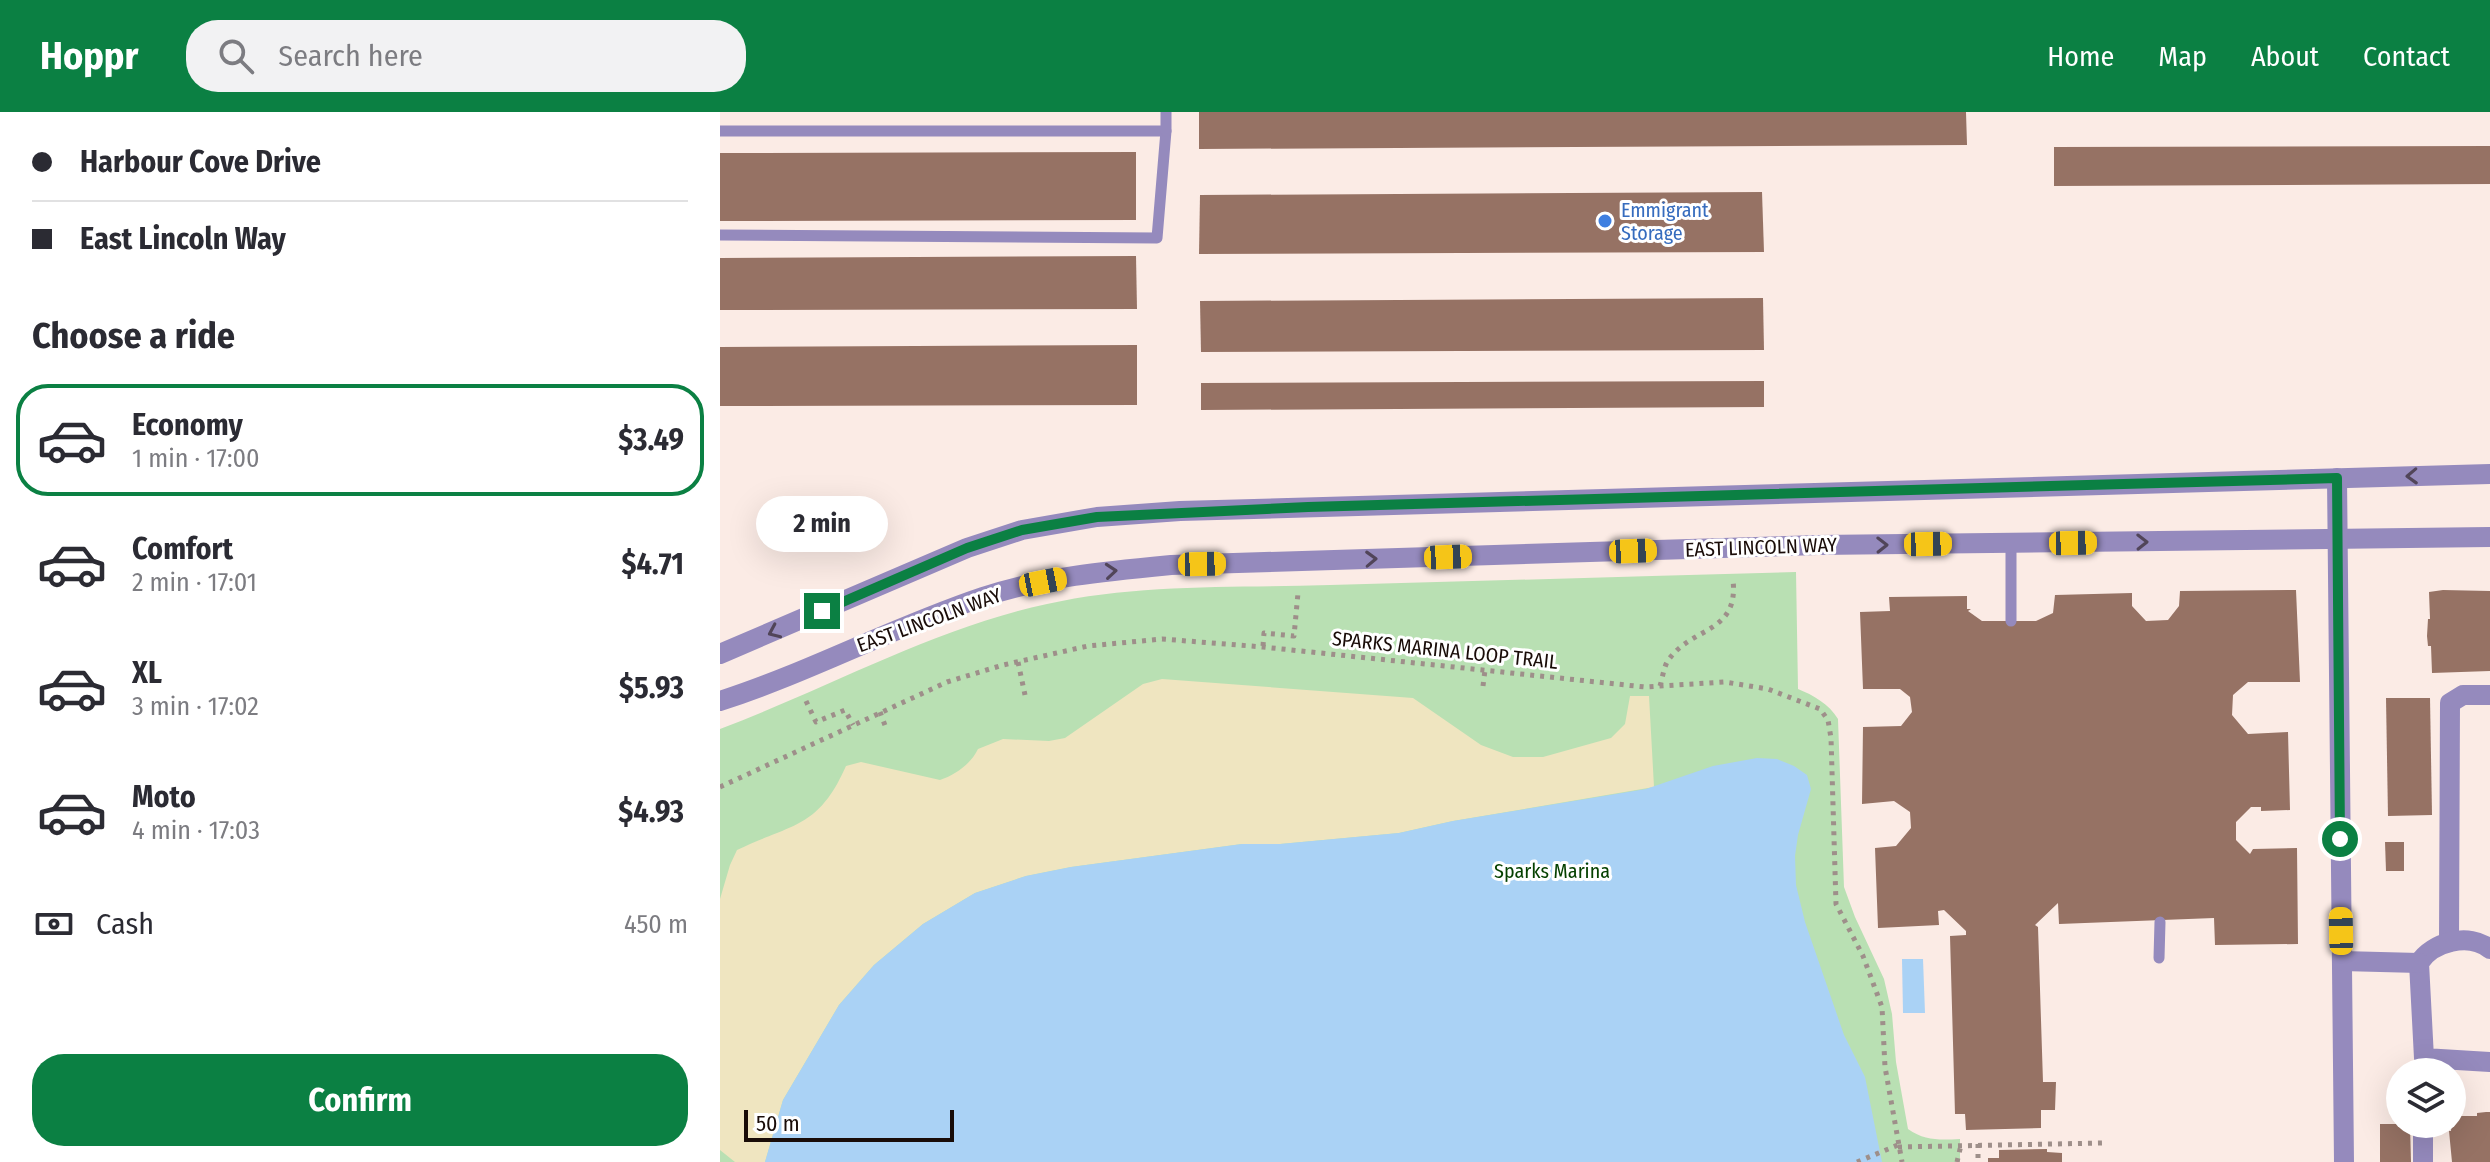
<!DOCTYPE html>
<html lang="en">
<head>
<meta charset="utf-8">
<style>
  body { margin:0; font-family:"Fira Sans Condensed",sans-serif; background:#f2f2f3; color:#2b2b33; height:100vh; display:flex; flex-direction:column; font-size:30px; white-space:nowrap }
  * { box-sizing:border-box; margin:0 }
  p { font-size:26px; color:#7c7c81 }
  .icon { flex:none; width:44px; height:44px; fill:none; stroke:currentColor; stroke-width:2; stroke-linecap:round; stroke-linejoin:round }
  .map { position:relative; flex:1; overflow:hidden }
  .sheet { display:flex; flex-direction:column; background:#fff; width:720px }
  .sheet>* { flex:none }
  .guide { display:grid; align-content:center; height:176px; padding:0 32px; background:#fff }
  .tools { position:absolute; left:1666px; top:946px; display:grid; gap:16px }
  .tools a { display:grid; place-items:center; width:80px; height:80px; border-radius:50%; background:#fff; box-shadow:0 8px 32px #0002; font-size:40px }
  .scale { position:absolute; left:24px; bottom:20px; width:210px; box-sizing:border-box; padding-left:8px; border:4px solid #190c08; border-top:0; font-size:22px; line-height:28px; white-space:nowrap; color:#190c08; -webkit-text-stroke:6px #fff; paint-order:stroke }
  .end { position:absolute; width:36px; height:36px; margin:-18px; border:10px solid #0b8043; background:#fff; box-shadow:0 0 0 4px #fff }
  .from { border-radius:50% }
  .bubble { position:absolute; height:56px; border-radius:28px; background:#fff; box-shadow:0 8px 32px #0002; font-size:26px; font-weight:700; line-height:56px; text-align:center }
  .car { position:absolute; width:24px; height:48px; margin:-24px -12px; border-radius:10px; box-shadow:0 0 6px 2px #0007; background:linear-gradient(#f5c518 24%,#345 0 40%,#f5c518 0 76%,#345 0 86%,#f5c518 0) }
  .guide b { display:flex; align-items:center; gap:28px; height:76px; font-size:30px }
  .guide b+b { border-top:2px solid #e1e1e2 }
  .guide i { width:20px; height:20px; background:#2b2b33 }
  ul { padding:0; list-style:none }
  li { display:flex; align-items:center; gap:24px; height:112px; margin:0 16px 12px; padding:0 16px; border:4px solid transparent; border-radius:32px }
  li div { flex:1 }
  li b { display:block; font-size:30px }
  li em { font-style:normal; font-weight:700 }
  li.active { border-color:#0b8043 }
  li>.icon { width:72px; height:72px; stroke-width:1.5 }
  h2 { padding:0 32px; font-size:36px; line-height:96px }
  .pay { display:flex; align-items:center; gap:20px; height:88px; padding:0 32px; font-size:30px }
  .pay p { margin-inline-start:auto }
  .primary-button { display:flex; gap:16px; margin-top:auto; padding:16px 32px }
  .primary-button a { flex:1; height:92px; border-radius:32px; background:#0b8043; color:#fff; font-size:32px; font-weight:700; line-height:92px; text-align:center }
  header { display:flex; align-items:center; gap:48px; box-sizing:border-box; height:112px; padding:0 40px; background:#0b8043; color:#fff }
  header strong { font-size:38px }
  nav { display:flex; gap:44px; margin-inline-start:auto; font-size:28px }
  .search { width:560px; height:72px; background:#f2f2f3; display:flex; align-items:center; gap:20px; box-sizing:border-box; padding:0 28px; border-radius:32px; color:#7c7c81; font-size:30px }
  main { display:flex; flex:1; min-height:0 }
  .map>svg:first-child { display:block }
  .green { fill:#b9e0b3 }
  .sand { fill:#efe5c0 }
  .water { fill:#aad2f5 }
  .building { fill:#967264 }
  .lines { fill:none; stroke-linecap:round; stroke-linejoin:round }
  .path { stroke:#9e8f8a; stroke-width:5; stroke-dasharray:4 6; stroke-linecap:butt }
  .service { stroke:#958abd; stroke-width:11 }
  .minor { stroke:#958abd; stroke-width:20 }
  .tertiary { stroke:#958abd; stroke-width:20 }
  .oneway { stroke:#514559 }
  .route { stroke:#0b8043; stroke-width:10 }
  .shop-dot { fill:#3f7fe0; stroke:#fff; stroke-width:3 }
  .labels { text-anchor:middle; stroke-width:6; stroke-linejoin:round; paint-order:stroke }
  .shop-label { font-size:20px; fill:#366cbe; stroke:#fff; text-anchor:start }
  .street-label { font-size:20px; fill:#190c08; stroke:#fff }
  .park-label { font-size:20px; fill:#054100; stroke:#fff }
</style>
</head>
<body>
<header>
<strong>Hoppr</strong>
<div class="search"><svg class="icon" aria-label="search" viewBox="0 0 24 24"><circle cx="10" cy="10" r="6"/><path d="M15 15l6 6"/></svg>Search here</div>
<nav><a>Home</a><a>Map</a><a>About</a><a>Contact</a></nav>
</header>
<main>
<section class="sheet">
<div class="guide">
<b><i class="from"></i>Harbour Cove Drive</b>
<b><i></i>East Lincoln Way</b>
</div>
<h2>Choose a ride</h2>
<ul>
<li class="active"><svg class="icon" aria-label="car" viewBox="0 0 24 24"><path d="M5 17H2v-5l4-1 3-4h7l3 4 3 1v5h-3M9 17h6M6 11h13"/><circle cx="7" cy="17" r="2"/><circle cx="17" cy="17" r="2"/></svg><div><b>Economy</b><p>1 min · 17:00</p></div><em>$3.49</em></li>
<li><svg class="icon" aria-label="car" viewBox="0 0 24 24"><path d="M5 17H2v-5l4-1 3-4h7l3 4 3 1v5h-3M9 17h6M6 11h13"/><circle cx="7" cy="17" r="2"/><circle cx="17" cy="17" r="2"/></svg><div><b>Comfort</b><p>2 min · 17:01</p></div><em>$4.71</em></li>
<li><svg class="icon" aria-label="car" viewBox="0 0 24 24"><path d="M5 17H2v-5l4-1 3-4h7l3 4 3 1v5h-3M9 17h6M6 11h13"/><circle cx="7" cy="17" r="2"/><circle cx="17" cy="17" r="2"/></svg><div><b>XL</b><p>3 min · 17:02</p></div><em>$5.93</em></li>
<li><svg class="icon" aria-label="car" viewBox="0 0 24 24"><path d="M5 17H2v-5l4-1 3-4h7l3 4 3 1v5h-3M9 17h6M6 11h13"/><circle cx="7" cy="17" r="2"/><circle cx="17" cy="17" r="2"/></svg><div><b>Moto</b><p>4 min · 17:03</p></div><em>$4.93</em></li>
</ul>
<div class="pay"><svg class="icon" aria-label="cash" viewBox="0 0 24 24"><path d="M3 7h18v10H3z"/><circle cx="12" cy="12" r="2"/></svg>Cash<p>450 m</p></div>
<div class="primary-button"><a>Confirm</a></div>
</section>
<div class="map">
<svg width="1770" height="1050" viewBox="0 0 1770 1050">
  <rect width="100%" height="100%" fill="#fbebe5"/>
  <path class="green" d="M1076 460 1078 577C1093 583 1109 592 1118 607L1124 775 1135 805 1164 867 1172 902 1176 950 1188 1017C1205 1029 1220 1028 1240 1027V1050H0V617C109 576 212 517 327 492 419 471 517 476 610 473 766 469 921 464 1076 460Z"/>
  <path class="sand" d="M442 567 693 586 761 633 793 645H823L891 626 905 612 910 584H929L934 675 733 709 679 721 560 732H522L351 755 306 764 255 781 203 812 154 853 119 893 63 988 45 1050H15L0 1038V787L10 753 17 738C73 711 98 717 126 654L141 650 220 668C235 663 251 652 258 637L283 627 329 629 345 626 423 572Z"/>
  <g class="water">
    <path d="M1037 646 1057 647 1074 654 1087 663 1091 677 1078 723 1075 744 1076 773 1085 810 1124 923 1145 965 1162 1050H45L63 988 119 893 154 853 203 812 255 781 306 764 351 755 522 732H560L679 721 733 709 926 677 993 654Z"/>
    <path d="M1182 847H1203L1205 901H1183Z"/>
  </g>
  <g class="building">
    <path d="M479 0H1246L1247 33 479 37Z"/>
    <path d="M1770 34V72L1334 74V35Z"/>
    <path d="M416 40V108L0 109V41Z"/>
    <path d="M1042 80 1044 140 479 142 480 83Z"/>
    <path d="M416 144 417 197 0 198V146Z"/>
    <path d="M1043 186 1044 238 481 240 480 189Z"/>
    <path d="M417 233V293L0 294V235Z"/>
    <path d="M1044 269V295L481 298V271Z"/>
    <path d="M1576 478 1580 570H1528L1513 583 1512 603 1528 622 1568 620 1570 698 1541 699V695H1531L1516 710V728L1530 742 1533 737 1577 736 1578 832 1495 833 1494 806 1339 812 1338 791 1315 813 1318 815 1323 970H1336L1335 998H1321V1016L1246 1018 1245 1002H1235L1230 824 1246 823V819L1224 798 1218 799 1219 813 1158 816 1155 736 1176 734 1191 716 1190 700 1174 689 1142 692 1143 615 1181 614 1192 600 1190 585 1180 577H1143L1140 500 1170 499 1169 485 1247 484V497H1251L1248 499 1262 509H1316L1333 501 1335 483 1412 481V494L1426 509 1448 508 1459 494 1460 479Z"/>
    <path d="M1723 478 1770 479V559L1712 561 1711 534H1708L1707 524 1708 507H1710L1709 480Z"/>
    <path d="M1666 586H1710L1712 703 1668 704Z"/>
    <path d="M1665 730H1684V759H1666Z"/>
    <path d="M1766 1000H1770V1050H1732L1729 1019H1731L1732 1004H1757V1001Z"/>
    <path d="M1660 1012H1690L1691 1050H1660Z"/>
    <path d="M1327 1037V1040L1342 1041V1050H1268V1046H1279V1038Z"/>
  </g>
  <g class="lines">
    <g class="path">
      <path d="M543 534 544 521 574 524 578 481"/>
      <path d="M298 550 305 583"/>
      <path d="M763 574 765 558"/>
      <path d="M940 574C942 567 944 556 947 550 970 514 1019 523 1013 468"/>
      <path d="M86 589 96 610 125 598 133 613"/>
      <path d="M160 600 166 616"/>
      <path d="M0 675 227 570 283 553 368 534 442 527 543 535 925 575 1005 570 1048 577 1100 597 1108 608 1111 626 1116 792 1143 844 1162 895 1165 955 1182 1050"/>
      <path d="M1258 1032V1050"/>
      <path d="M1178 1035 1384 1031"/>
      <path d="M1137 1050 1178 1033"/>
      <path d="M1237 1050 1241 1033"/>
    </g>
    <g class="service">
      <path d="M0 19H446L437 126 0 123"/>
      <path d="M446 19V0"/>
      <path d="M1291 432V509"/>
      <path d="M1439 846 1440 810"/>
    </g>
    <g class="minor">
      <path d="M1617 366 1624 1050"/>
      <path d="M1729 830 1730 591 1743 583H1770"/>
      <path d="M1770 837C1749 820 1712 830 1699 851L1704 946 1770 950"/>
      <path d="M1622 849 1699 851"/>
      <path d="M1703 1050V1012"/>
    </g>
    <g class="tertiary">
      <path d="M0 542 247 436 302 418 377 405 460 399 1770 362"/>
      <path d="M0 589C90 560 173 515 263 485 323 465 388 459 451 453L1098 433 1770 425"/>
    </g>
  </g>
  <defs><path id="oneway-chevron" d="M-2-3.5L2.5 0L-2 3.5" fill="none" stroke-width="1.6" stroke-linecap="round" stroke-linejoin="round" transform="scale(2)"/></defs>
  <g class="oneway">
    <use href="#oneway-chevron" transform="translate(1692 364) rotate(178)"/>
    <use href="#oneway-chevron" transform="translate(1422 430) rotate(-1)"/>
    <use href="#oneway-chevron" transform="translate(1162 433) rotate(-1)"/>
    <use href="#oneway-chevron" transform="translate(651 447) rotate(-2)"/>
    <use href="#oneway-chevron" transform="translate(391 459) rotate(-5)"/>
    <use href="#oneway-chevron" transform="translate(54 520) rotate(156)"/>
  </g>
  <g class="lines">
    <path class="route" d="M102 499 247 436 302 418 377 405 588 395 1617 366 1620 727"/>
  </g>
  <circle class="shop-dot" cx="885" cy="109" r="8"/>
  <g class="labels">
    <g class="shop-label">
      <text x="901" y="105">Emmigrant<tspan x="901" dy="23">Storage</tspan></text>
    </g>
    <g class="street-label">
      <text transform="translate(1041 435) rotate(-2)" y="7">EAST LINCOLN WAY</text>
      <text transform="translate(209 508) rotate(-20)" y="7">EAST LINCOLN WAY</text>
      <text transform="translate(725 538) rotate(6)" y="7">SPARKS MARINA LOOP TRAIL</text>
    </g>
    <g class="park-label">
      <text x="832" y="766">Sparks Marina</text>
    </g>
  </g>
</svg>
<div class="tools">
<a><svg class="icon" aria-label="layers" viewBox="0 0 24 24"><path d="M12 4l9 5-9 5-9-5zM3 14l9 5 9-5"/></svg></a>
</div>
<div class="scale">50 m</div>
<i class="end from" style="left:1620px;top:727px"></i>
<i class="end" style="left:102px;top:499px"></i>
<div class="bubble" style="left:36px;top:384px;width:132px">2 min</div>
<i class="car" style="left:1353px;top:431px;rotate:89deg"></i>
<i class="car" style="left:1208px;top:432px;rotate:89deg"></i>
<i class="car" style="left:913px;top:439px;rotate:88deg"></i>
<i class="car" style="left:728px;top:445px;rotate:88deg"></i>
<i class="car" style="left:482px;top:452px;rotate:89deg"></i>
<i class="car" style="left:323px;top:470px;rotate:79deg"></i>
<i class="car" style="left:1621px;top:819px;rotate:359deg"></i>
</div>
</main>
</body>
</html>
